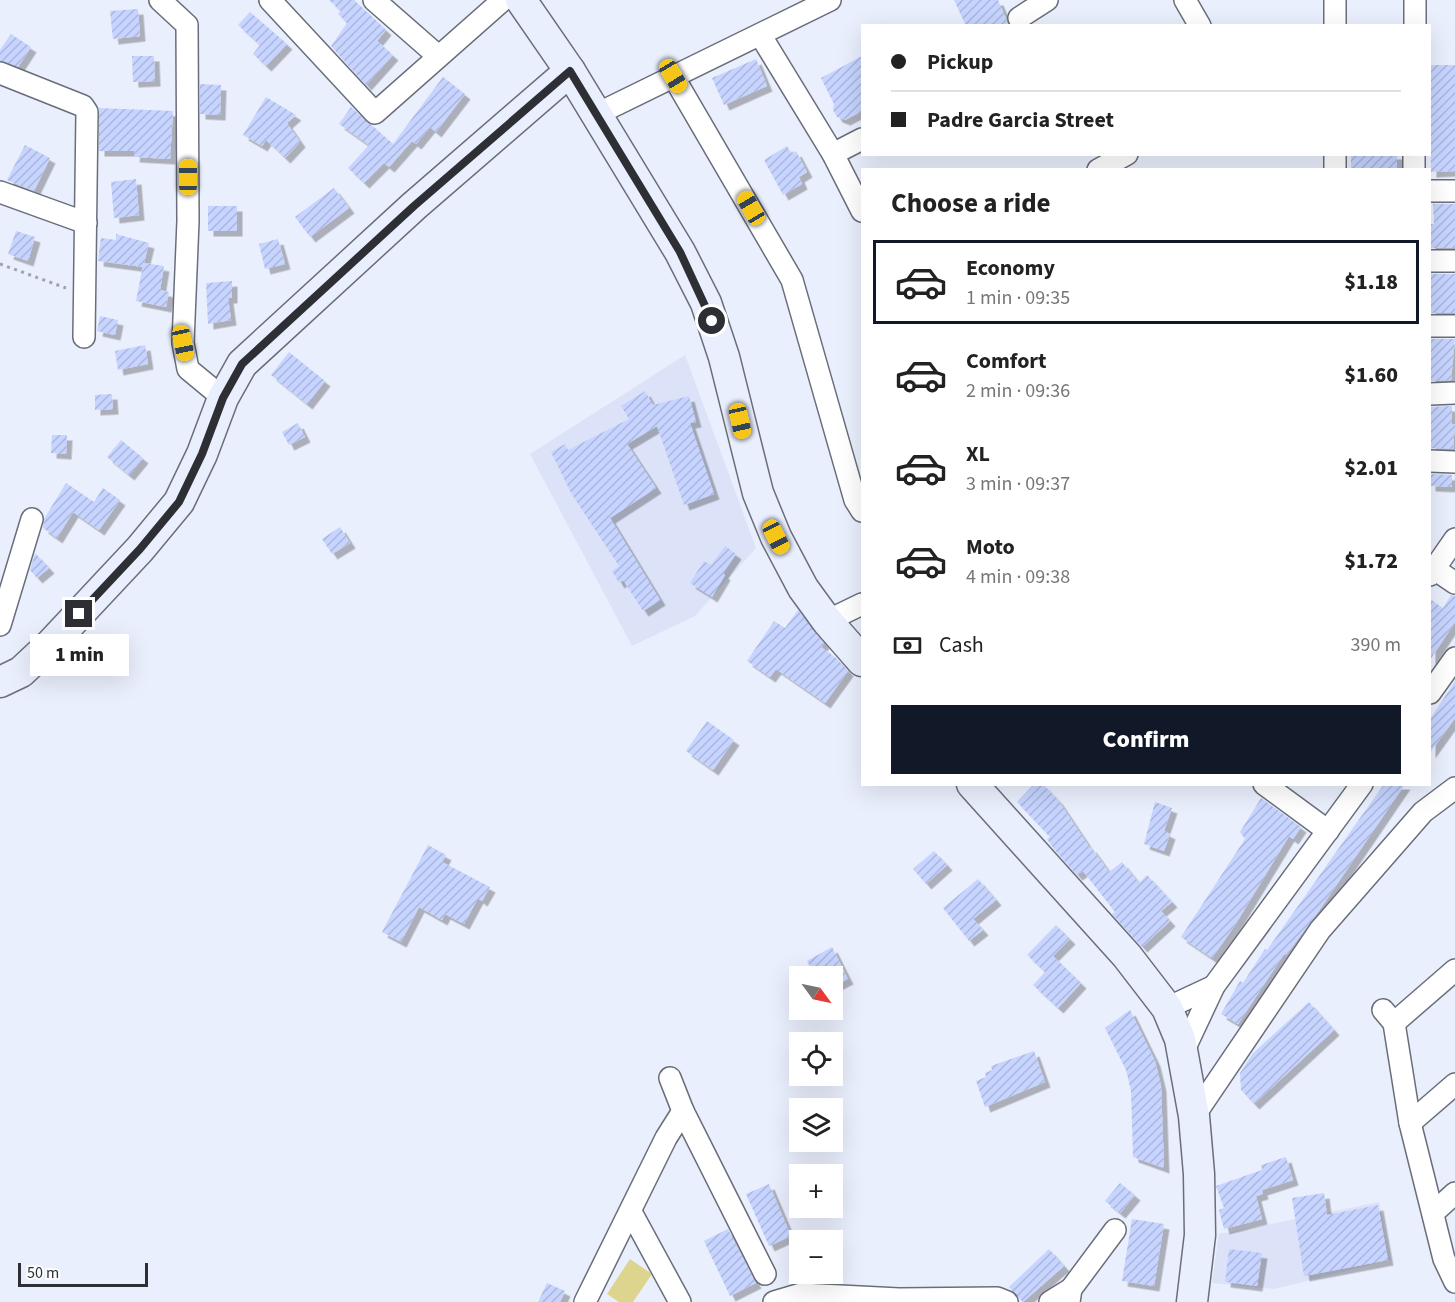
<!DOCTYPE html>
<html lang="en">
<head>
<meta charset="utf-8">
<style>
  body { margin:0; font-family:"Source Sans 3",sans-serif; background:#f6f6f6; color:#222; height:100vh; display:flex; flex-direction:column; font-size:22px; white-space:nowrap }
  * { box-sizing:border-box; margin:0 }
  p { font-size:20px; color:#767676 }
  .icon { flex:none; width:33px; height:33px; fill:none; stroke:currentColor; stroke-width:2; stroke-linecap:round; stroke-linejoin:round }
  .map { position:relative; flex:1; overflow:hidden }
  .sheet { position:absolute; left:861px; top:168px; width:570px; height:618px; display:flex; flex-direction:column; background:#fff; border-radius:0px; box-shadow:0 6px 24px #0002 }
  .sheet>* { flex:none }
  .banner { position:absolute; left:861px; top:24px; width:570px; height:132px; border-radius:0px; box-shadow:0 6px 24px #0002; display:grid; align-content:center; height:132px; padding:0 30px; background:#fff }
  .needle { width:39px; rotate:123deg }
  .controls { position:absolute; left:789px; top:966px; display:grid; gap:12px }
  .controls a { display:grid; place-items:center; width:54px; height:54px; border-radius:0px; background:#fff; box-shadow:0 6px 24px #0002; font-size:30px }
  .scale { position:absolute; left:18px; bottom:15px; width:130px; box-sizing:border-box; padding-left:6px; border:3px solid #2d2f34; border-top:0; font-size:16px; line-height:21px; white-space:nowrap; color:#2d2f34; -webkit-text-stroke:4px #fbfcff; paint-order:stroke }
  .end { position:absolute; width:27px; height:27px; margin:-14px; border:8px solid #2d2f34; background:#fff; box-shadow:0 0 0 3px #fff }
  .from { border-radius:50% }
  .bubble { position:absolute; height:42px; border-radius:0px; background:#fff; box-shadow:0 6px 24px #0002; font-size:20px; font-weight:800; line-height:42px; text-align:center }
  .car { position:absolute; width:18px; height:36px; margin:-18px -9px; border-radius:8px; box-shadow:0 0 4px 2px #0007; background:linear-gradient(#f5c518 24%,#345 0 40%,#f5c518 0 76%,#345 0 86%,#f5c518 0) }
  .banner b { display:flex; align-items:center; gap:21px; height:57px; font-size:22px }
  .banner b+b { border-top:2px solid #e0e0e0 }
  .banner i { width:15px; height:15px; background:#222 }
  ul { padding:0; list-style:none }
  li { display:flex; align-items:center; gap:18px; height:84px; margin:0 12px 9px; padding:0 18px; border:3px solid transparent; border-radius:0px }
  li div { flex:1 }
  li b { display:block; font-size:22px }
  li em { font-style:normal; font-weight:800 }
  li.selected { border-color:#111827 }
  li>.icon { width:54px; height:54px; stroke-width:1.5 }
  h2 { padding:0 30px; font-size:27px; line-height:72px }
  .pay { display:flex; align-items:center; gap:15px; height:66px; padding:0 30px; font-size:22px }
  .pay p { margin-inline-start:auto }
  .button { display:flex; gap:12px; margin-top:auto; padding:12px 30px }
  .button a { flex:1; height:69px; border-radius:0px; background:#111827; color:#fff; font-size:24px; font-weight:800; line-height:69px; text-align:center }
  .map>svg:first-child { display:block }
  .built { fill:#dce3f8 }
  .garden { fill:#ddd58d }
  .building { fill:url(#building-hatch); filter:url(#shadow) }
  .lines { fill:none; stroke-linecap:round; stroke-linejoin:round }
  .street-casing { stroke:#6a6e7a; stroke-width:24 }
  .secondary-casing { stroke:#6a6e7a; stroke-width:33 }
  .path { stroke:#9fa3ae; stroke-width:3; stroke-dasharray:3 4.5; stroke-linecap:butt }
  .street { stroke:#fff; stroke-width:21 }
  .secondary { stroke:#eaeffe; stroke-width:30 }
  .route { stroke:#2d2f34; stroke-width:8 }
</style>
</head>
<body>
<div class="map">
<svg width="1455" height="1302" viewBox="0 0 1455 1302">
  <defs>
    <pattern id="building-hatch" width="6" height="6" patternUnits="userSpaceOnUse" patternTransform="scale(1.5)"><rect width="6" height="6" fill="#c6d4ff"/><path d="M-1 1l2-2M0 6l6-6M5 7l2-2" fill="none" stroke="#aab6db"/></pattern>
    <filter id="shadow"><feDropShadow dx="5.5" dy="5.5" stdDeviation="0" flood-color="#0004"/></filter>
  </defs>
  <rect width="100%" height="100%" fill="#eaeffd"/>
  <g class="built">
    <path d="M685 355 756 548 695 616 632 646 530 454Z"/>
    <path d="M1379 1202 1391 1260 1274 1289 1212 1283 1219 1233H1227Z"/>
  </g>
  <path class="garden" d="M630 1259 652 1274 633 1302H619L607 1294Z"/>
  <g class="building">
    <path d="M329 0H354L386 30 377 41 393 55 366 85 331 46 347 23 338 14 341 11Z"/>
    <path d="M954 0H998L1009 26H966Z"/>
    <path d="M138 9 140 36 113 39 110 11Z"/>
    <path d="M250 12 287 44 266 66 253 54 260 45 238 25Z"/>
    <path d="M11 34 31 47 18 67 0 61V50Z"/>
    <path d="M132 56H154L155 81 133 82Z"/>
    <path d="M862 56V111L845 120 837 117 833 110 834 104 821 78Z"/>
    <path d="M756 59 767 86 724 105 712 78Z"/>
    <path d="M1430 65H1455V171L1431 172Z"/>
    <path d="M443 77 465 94 436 132 430 127 416 144 412 141 389 167 384 163 364 183 348 168 369 145 339 124 351 107 393 144Z"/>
    <path d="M200 84 221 85 220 115 200 114Z"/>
    <path d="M266 97 296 115 287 123 300 142 285 158 266 140 262 146 243 135Z"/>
    <path d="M99 108 173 111 170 159 134 157 135 151H99Z"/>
    <path d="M25 145 50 158 34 191 7 180Z"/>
    <path d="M787 146 792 154 796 151 807 172 799 177 802 184 783 195 764 160Z"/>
    <rect x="1351" y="154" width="46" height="16"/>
    <path d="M136 179 139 215 114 218 111 182Z"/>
    <path d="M334 188 349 208 310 237 295 217Z"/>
    <path d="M1433 204H1455V248H1430V224H1434Z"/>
    <rect x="208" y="206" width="29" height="25"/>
    <path d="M16 231 35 237 28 261 8 254Z"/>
    <path d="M116 234 149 243 144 263 164 266 160 290 169 292 166 307 136 301 143 265V267L98 261 101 238 116 240Z"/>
    <path d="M278 239 285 264 265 269 259 244Z"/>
    <rect x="1430" y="274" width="25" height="39"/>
    <path d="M232 281V298H228L231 320 208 324 206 283Z"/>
    <path d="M100 316 118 320 115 335 97 331Z"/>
    <path d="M1430 339H1455L1451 380 1430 381Z"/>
    <path d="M145 345 148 364 118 370 115 351Z"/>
    <path d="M289 352 325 381 307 404 271 375Z"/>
    <path d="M645 391 653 405 689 396 696 422 690 423 714 494 684 505 657 426 627 444 656 488 610 518 660 600 643 611 623 580 619 583 612 571 619 566 571 493 551 452 565 444 568 450 629 419 621 406Z"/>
    <path d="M112 394 113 409 95 410V395Z"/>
    <path d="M1452 406V424H1455L1453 449 1430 448V407Z"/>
    <path d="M298 423 305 437 289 445 282 432Z"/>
    <path d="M52 435H67L66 454 51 453Z"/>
    <path d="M121 440 143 458 129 475 107 457Z"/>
    <path d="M1430 474 1452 475V487L1430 486Z"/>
    <path d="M66 483 94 502 103 488 120 500 99 530 73 512 57 538 43 528 44 519Z"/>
    <path d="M340 527 350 543 332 554 322 539Z"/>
    <path d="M725 546 736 554 723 573 725 575 712 597 690 583 704 561 711 565Z"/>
    <path d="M35 553 49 568 37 578 30 570Z"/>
    <path d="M1451 595 1455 596V622L1430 660V599L1443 608Z"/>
    <path d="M798 610 824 643 821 647 836 658 848 671 825 703 776 669 770 677 747 661 774 621 785 628Z"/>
    <path d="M1455 681V718L1430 753V719Z"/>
    <path d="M707 721 734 740 713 770 686 751Z"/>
    <path d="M1034 784H1043L1058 800 1090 848 1091 847 1109 872 1122 862 1139 883 1147 875 1172 902 1161 911 1170 921 1142 947 1112 914 1115 912 1083 871 1077 875 1054 849 1047 839 1050 837 1017 802Z"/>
    <path d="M1384 784H1405L1316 915 1286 955 1284 954 1238 1024 1221 1014 1240 981 1243 983 1265 949 1267 950Z"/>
    <path d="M1261 798 1301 827 1293 839 1289 836 1235 925 1212 958 1181 937 1245 839 1240 832Z"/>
    <path d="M1155 802 1172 808 1164 831 1170 834 1164 851 1144 844Z"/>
    <path d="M428 845 446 855 442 862 490 887 482 901 478 898 464 924 445 914 442 920 419 907 401 942 382 932Z"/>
    <path d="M934 851 947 865 926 884 913 869Z"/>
    <path d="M978 879 996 900 973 919 983 930 969 941 943 908Z"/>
    <path d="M1056 925 1070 939 1053 956 1081 983 1058 1008 1033 985 1045 972 1027 955Z"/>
    <path d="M832 947 848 979 832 987V976H815L807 961Z"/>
    <path d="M1309 1002 1334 1030 1254 1104 1241 1090 1240 1073 1253 1053Z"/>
    <path d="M1130 1010 1155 1061 1161 1086 1164 1168 1133 1157 1131 1091 1126 1070 1105 1028Z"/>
    <path d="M1034 1051 1045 1082 985 1107 976 1081 986 1077 985 1073 992 1070 991 1066Z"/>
    <path d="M1286 1157 1293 1180 1262 1190 1263 1194 1256 1196 1262 1219 1224 1229 1219 1210 1224 1208 1216 1186 1262 1170 1261 1165Z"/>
    <path d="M1120 1183 1135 1195 1120 1213 1105 1201Z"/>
    <path d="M769 1184 791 1236 769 1246 746 1194Z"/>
    <path d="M1324 1193 1327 1215 1378 1205 1388 1260 1304 1276 1292 1198Z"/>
    <path d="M1132 1219 1164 1224 1154 1286 1122 1281Z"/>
    <path d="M728 1229 756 1283 730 1296 704 1241Z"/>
    <path d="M1049 1249 1064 1266 1023 1302 1009 1287Z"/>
    <path d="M1229 1249 1262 1253 1257 1286 1225 1282Z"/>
    <path d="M547 1283 565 1291 560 1302H538Z"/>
  </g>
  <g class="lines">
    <g class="street-casing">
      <g id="street">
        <path d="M160 0 187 25 188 221 183 343 188 369 223 398"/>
        <path d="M270 0 375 113 503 0"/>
        <path d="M374 0 438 56"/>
        <path d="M1185 0 1200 26"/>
        <path d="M1335 0V26"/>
        <path d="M1019 18 1047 0"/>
        <path d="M1415 26V0"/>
        <path d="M761 36 833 154 862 211"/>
        <path d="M0 73 83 106 87 112 84 337"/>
        <path d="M673 76 792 280 855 500 862 511"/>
        <path d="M595 115 830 0"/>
        <path d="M833 154 862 139"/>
        <path d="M1335 154V170"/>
        <path d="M1098 170 1127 154"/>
        <path d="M1414 170V154"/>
        <path d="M1430 191H1455"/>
        <path d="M0 192 86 223"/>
        <path d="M1430 261H1455"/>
        <path d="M1430 326H1455"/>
        <path d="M1430 394 1455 393"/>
        <path d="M1430 461 1455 462"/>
        <path d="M1430 566 1455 583"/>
        <path d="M1430 575 1455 539"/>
        <path d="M827 621 862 604"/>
        <path d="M0 625 32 519"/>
        <path d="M1430 693 1455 658"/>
        <path d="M1264 784 1328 831"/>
        <path d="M1167 1008 1214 986"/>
        <path d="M1383 1010 1394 1023 1410 1123 1444 1259 1455 1282"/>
        <path d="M1394 1023 1455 970"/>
        <path d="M1183 1052 1214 986 1362 784"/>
        <path d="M670 1078 683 1111 765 1274"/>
        <path d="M1194 1116 1320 930 1423 812 1455 788"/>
        <path d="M1410 1123 1455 1084"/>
        <path d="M631 1212 680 1302"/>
        <path d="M1433 1213 1455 1193"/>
        <path d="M585 1302 666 1138 683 1111"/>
        <path d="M774 1302 801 1294 899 1299 997 1298 1007 1302"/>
        <path d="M1050 1302 1071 1289"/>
        <path d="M1069 1302 1071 1289 1115 1230"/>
      </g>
    </g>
    <g class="secondary-casing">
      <g id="secondary">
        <path d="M521 0 570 71 680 252 706 303 724 357 758 493 776 537 803 588 827 621 862 661"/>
        <path d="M0 682 21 672 51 644 140 549 179 502 202 454 223 398 242 364 414 206 570 71"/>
        <path d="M972 784 1127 956 1167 1008 1180 1039 1194 1116 1199 1174 1200 1235 1192 1302"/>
      </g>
    </g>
    <path class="path" d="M0 264 66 288"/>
    <use href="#street" class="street"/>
    <use href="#secondary" class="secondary"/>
  </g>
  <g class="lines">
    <path class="route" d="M79 614 140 549 179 502 202 454 223 398 242 364 414 206 570 71 680 252 712 321"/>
  </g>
</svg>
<div class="controls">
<a><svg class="needle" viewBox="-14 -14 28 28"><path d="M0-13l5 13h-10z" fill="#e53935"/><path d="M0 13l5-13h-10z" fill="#767676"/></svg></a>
<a><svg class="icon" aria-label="locate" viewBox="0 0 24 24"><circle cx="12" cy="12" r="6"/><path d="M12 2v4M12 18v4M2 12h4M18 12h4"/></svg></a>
<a><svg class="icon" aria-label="layers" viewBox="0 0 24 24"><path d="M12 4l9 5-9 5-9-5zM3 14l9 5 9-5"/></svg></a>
<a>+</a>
<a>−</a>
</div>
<div class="scale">50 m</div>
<i class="end from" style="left:712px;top:321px"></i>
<i class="end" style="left:79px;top:614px"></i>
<div class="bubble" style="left:30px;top:634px;width:99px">1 min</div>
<i class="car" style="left:673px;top:76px;rotate:149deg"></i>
<i class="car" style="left:188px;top:177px;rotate:0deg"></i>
<i class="car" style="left:751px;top:208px;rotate:330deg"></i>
<i class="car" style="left:183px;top:343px;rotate:168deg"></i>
<i class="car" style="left:740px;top:421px;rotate:167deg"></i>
<i class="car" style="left:776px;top:537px;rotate:153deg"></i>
<div class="banner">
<b><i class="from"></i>Pickup</b>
<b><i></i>Padre Garcia Street</b>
</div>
<section class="sheet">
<h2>Choose a ride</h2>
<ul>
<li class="selected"><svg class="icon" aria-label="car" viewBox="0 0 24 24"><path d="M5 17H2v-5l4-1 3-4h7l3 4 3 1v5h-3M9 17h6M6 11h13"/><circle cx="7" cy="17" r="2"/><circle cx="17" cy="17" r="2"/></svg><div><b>Economy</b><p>1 min · 09:35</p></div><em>$1.18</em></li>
<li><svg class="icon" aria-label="car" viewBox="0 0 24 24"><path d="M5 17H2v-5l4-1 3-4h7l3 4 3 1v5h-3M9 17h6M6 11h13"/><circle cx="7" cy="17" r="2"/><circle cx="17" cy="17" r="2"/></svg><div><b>Comfort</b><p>2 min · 09:36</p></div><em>$1.60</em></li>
<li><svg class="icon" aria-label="car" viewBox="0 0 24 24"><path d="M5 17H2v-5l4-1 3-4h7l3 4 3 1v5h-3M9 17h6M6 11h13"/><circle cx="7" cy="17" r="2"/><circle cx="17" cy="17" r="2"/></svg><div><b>XL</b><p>3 min · 09:37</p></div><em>$2.01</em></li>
<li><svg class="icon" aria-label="car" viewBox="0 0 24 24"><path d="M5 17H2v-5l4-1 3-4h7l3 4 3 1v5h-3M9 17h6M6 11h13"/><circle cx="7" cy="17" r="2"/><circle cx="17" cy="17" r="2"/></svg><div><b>Moto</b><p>4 min · 09:38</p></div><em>$1.72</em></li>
</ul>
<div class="pay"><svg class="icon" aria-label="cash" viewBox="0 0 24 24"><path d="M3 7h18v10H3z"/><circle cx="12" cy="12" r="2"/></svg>Cash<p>390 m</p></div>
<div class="button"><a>Confirm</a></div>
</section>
</div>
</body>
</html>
